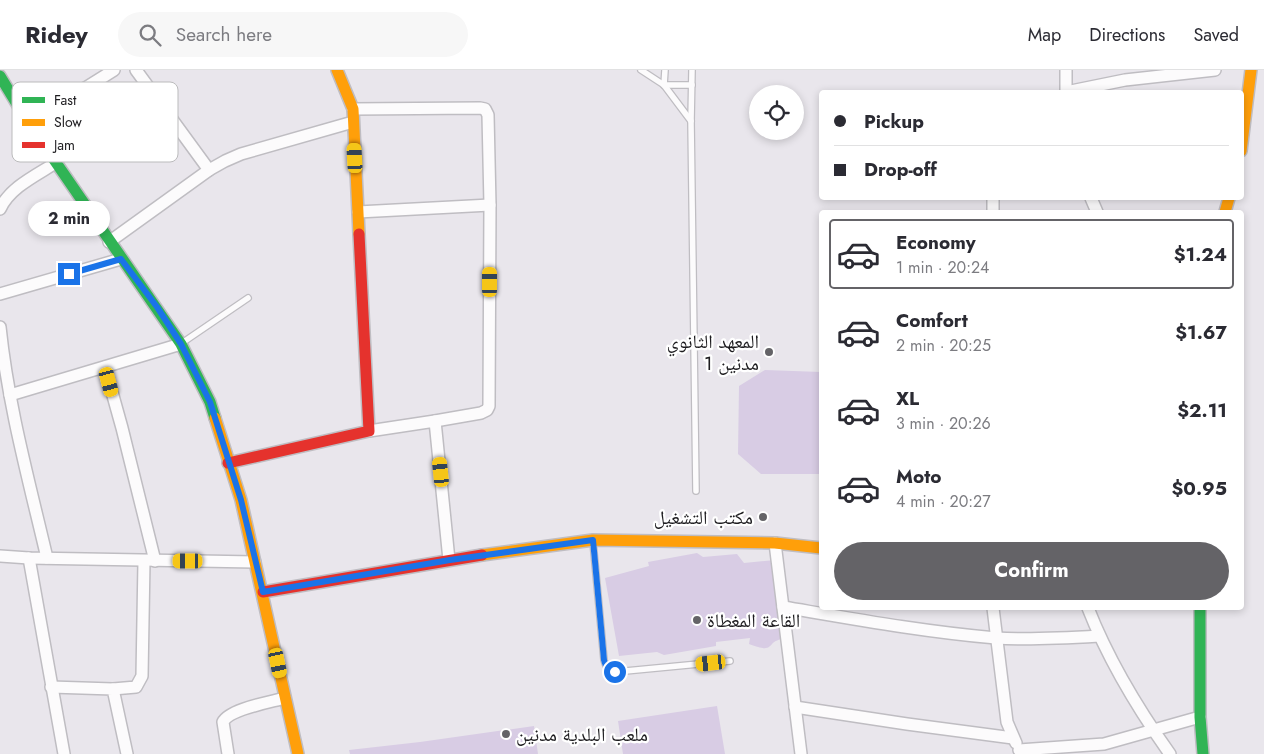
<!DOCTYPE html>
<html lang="en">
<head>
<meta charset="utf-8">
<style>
  body { margin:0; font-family:Jost,"Noto Naskh Arabic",sans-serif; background:#f7f7f7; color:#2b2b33; height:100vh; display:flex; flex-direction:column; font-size:19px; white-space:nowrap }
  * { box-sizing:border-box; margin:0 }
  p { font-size:16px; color:#7c7c81 }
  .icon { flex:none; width:28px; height:28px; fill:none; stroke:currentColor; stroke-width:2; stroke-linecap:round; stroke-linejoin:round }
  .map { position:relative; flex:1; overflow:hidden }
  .side { position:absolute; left:819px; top:140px; width:425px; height:400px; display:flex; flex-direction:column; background:#fff; border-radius:5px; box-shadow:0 2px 8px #0003 }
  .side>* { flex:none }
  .hud { position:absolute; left:819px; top:20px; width:425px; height:110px; border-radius:5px; box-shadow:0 2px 8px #0003; display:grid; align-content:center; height:110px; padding:0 15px; background:#fff }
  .buttons { position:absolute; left:749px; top:15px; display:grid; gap:10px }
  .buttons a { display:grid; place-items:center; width:55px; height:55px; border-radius:50%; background:#fff; box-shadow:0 2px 8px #0003; font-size:25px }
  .end { position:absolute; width:22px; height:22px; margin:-11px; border:6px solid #1a73e8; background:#fff; box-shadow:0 0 0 2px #fff }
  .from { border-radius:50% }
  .bubble { position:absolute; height:35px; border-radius:18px; background:#fff; box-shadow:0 2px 8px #0003; font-size:16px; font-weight:700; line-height:35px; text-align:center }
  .car { position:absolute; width:15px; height:30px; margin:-15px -8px; border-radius:6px; box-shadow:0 0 4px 1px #0007; background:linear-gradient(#f5c518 24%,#345 0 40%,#f5c518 0 76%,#345 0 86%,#f5c518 0) }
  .hud b { display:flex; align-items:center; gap:18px; height:48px; font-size:19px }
  .hud b+b { border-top:1px solid #e1e1e2 }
  .hud i { width:12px; height:12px; background:#2b2b33 }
  ul { padding:9px 0 0; list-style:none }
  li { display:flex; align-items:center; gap:15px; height:70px; margin:0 10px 8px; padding:0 5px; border:2px solid transparent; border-radius:5px }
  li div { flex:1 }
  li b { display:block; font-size:19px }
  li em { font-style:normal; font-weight:700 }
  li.current { border-color:#646367 }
  li>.icon { width:45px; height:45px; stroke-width:1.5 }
  .action { display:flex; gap:10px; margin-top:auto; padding:10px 15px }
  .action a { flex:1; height:58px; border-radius:30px; background:#646367; color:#fff; font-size:20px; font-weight:700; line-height:58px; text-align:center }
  header { display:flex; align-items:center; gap:30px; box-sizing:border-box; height:70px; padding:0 25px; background:#fff; border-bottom:1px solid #e1e1e2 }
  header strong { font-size:24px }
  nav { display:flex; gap:28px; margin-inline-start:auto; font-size:18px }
  .search { width:350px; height:45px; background:#f7f7f7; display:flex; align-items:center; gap:12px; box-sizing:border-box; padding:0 18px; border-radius:28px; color:#7c7c81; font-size:19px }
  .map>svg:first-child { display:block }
  .green { fill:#d8cce4 }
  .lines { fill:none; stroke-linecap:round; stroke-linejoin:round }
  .lane-casing { stroke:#bfbdc2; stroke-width:8 }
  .street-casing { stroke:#bfbdc2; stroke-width:14 }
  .fast-casing { stroke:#bfbdc2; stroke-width:14 }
  .slow-casing { stroke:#bfbdc2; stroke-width:14 }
  .jam-casing { stroke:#bfbdc2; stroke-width:14 }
  .lane { stroke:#fcfbfc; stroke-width:5.5 }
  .street { stroke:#fcfbfc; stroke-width:11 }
  .fast { stroke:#30b455; stroke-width:11 }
  .slow { stroke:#ff9f0a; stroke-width:11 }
  .jam { stroke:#e5322d; stroke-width:11 }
  .route { stroke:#1a73e8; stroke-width:6 }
  .poi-dot { fill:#646367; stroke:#fff; stroke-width:2 }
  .labels { text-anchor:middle; stroke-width:4.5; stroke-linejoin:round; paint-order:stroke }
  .poi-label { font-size:19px; fill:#1d1c1f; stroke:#fff; text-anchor:end }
  .key { fill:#fff; stroke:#bbbbbc; stroke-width:1 }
  .key-label { font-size:14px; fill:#1d1c1f }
</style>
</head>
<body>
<header>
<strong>Ridey</strong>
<div class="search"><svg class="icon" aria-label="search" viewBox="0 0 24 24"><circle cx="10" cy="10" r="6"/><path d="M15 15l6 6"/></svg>Search here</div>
<nav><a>Map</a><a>Directions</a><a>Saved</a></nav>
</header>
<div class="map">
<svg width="1264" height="684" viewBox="0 0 1264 684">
  <rect width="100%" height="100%" fill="#e9e6ec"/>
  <g class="green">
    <path d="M765 300 821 302V404H761L738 384 739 316Z"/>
    <path d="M697 483 703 487 737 484 744 493 775 490 783 569C765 571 777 585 749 574L750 568 716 572V576L664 585 657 582 619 586 605 508 649 496 648 492Z"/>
    <path d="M717 636 725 684H623L618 651Z"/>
    <path d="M534 656 538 684H350L349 680 420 672Z"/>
  </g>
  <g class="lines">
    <g class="lane-casing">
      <g id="lane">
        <path d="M641 0 664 15 691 51"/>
        <path d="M692 0 691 51 696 421"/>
        <path d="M664 15H692"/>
        <path d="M664 15 665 0"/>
        <path d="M182 273 248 228"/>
        <path d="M593 472 604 590C606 597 607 600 615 602L730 591"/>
      </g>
    </g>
    <g class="street-casing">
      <g id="street">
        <path d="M136 0 209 100"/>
        <path d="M1066 22 1125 10 1215 0"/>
        <path d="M1066 22V0"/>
        <path d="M353 39 480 38 485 39 488 45 490 135 489 336 487 340 481 343 435 351"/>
        <path d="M26 49 87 17 114 0"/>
        <path d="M1091 128 1097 142"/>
        <path d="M0 139C10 117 37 105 57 92"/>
        <path d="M358 142 490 135"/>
        <path d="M993 142V128"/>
        <path d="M109 172 209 100 225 91 241 84 353 52"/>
        <path d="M0 224 121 189"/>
        <path d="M0 257C8 335 29 411 47 488"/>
        <path d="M105 297 122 358 155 491"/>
        <path d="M10 325 181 274"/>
        <path d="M369 361 435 351 449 490"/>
        <path d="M775 473 801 684"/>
        <path d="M0 486 29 488 255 492"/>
        <path d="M29 488 64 684"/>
        <path d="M783 537C854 549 925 562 996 568 1030 570 1065 568 1099 566"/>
        <path d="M993 538 1007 652 1016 673"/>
        <path d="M1088 538C1108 589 1138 639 1170 684"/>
        <path d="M51 617 113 619 127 684"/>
        <path d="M113 619 136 617 142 606 144 491"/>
        <path d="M795 637 907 654 1013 668"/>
        <path d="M1019 680 1104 674 1200 647"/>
        <path d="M228 684 223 652C229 639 271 632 285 628"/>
      </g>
    </g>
    <g class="fast-casing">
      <g id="fast">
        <path d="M0 6 26 49 181 274 210 332 215 348"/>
        <path d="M1200 538V647L1203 684"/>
      </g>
    </g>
    <g class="slow-casing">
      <g id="slow">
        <path d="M337 0 353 39 359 164"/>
        <path d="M1241 81 1251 0"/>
        <path d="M1225 142 1229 128"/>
        <path d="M215 348 241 430 298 684"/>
        <path d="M482 485 593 470 775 473 821 478"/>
      </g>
    </g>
    <g class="jam-casing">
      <g id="jam">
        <path d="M228 393 369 361 359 164"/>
        <path d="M263 522 482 485"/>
      </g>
    </g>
    <use href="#lane" class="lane"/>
    <use href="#street" class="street"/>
    <use href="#fast" class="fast"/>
    <use href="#slow" class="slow"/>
    <use href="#jam" class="jam"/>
  </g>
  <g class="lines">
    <path class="route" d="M69 204 121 189 157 237 181 274 210 332 241 430 263 522 450 490 593 470 604 590C606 597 607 600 615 602"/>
  </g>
  <g class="poi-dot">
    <circle cx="769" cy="282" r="5"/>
    <circle cx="763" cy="447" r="5"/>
    <circle cx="697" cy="550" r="5"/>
    <circle cx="506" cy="664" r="5"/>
  </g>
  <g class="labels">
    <g class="poi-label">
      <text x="759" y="278">المعهد الثانوي<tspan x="759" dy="22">مدنين 1</tspan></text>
      <text x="753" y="454">مكتب التشغيل</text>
      <text x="707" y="557" text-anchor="start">القاعة المغطاة</text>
      <text x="516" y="671" text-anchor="start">ملعب البلدية مدنين</text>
    </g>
  </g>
  <rect x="12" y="12" width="166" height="80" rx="8" class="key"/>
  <rect x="22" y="27" width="23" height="6" fill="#30b455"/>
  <rect x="22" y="49" width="23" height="7" fill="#ff9f0a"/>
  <rect x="22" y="72" width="23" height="6" fill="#e5322d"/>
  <g class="key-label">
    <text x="54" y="35">Fast</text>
    <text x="54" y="57">Slow</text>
    <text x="54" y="80">Jam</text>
  </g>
</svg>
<div class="buttons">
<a><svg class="icon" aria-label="locate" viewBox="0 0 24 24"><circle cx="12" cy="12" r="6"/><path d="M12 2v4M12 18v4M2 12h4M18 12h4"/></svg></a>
</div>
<i class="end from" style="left:615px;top:602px"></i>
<i class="end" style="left:69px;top:204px"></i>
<div class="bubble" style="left:28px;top:131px;width:82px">2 min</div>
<i class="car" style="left:355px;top:88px;rotate:357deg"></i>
<i class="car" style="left:490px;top:212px;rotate:0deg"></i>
<i class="car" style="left:109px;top:312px;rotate:165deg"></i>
<i class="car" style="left:441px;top:402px;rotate:354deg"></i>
<i class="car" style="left:188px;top:491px;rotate:270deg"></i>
<i class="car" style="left:278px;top:593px;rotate:168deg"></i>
<i class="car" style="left:711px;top:593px;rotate:264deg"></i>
<div class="hud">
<b><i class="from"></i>Pickup</b>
<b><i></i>Drop-off</b>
</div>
<section class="side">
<ul>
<li class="current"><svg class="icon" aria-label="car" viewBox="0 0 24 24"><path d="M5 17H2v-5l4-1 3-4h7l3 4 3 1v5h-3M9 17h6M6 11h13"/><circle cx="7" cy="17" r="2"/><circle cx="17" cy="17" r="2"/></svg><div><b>Economy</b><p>1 min · 20:24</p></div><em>$1.24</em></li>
<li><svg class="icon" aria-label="car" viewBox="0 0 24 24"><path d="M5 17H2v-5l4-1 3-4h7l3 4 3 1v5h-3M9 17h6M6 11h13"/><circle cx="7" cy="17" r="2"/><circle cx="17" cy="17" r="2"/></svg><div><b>Comfort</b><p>2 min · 20:25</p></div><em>$1.67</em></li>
<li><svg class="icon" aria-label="car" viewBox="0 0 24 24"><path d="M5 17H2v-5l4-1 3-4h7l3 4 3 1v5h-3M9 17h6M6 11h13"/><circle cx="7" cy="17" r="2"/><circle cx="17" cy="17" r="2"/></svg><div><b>XL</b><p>3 min · 20:26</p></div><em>$2.11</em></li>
<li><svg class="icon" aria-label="car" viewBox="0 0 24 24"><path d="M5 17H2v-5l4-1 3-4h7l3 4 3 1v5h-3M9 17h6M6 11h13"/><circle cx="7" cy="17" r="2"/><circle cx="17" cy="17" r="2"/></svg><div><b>Moto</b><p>4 min · 20:27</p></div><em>$0.95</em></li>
</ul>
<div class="action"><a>Confirm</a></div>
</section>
</div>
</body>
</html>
